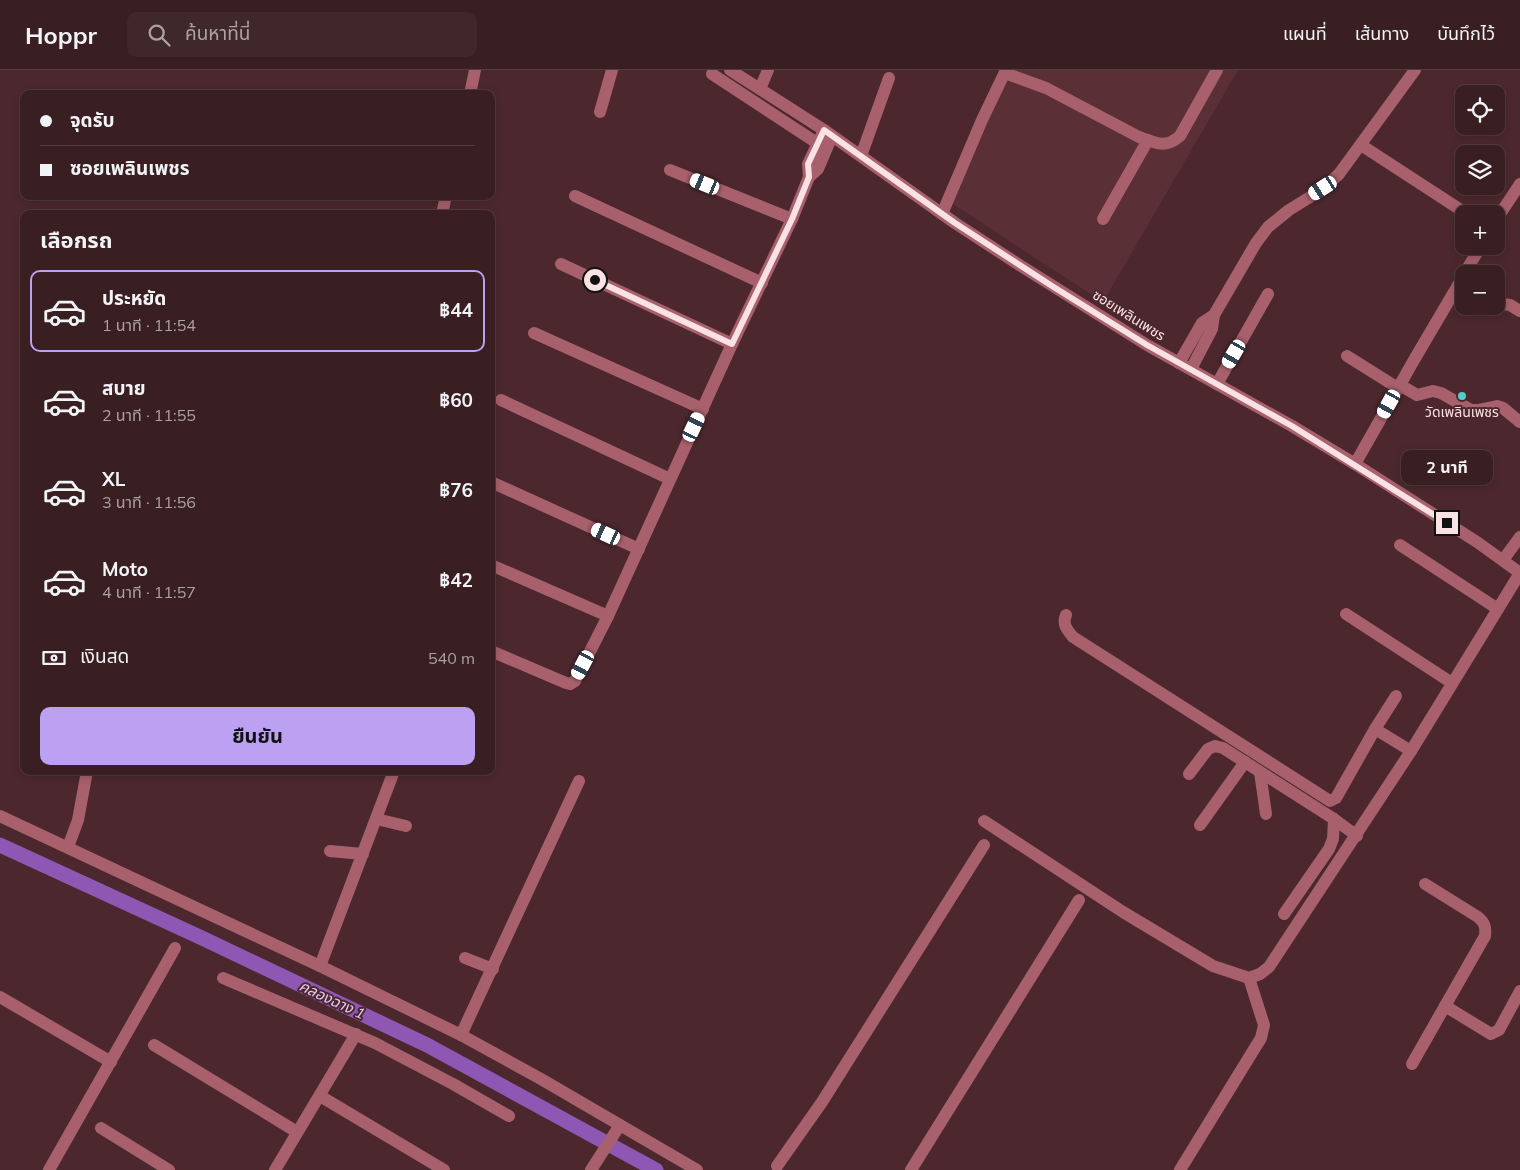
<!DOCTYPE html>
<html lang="th">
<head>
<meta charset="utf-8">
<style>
  body { margin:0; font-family:Mulish,"Noto Sans Thai",sans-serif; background:#40272a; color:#f1f3f6; height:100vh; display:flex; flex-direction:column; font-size:19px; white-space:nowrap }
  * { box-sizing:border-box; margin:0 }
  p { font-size:16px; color:#aba2a5 }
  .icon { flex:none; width:28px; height:28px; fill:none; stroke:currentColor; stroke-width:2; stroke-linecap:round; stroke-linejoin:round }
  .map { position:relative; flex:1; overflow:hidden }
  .side { position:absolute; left:20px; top:140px; width:475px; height:565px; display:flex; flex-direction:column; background:#391e22; border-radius:10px; box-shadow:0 2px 8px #0003,0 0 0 1px #533c40 }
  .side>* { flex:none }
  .banner { position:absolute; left:20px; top:20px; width:475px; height:110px; border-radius:10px; box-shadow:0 2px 8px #0003,0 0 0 1px #533c40; display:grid; align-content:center; height:110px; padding:0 20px; background:#391e22 }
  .buttons { position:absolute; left:1455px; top:15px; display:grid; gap:10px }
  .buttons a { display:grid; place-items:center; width:50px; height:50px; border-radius:10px; background:#391e22; box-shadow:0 2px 8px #0003,0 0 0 1px #533c40; font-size:25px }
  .end { position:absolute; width:22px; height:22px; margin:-11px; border:6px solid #f9e1e4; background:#111; box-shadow:0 0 0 2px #111 }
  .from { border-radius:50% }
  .bubble { position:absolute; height:35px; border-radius:10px; background:#391e22; box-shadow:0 2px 8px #0003,0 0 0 1px #533c40; font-size:16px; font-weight:700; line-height:35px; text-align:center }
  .car { position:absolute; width:15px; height:30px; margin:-15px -8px; border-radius:6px; box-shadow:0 0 4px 1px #0007; background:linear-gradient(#fff 24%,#345 0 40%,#fff 0 76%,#345 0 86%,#fff 0) }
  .banner b { display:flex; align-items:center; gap:18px; height:48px; font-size:19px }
  .banner b+b { border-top:1px solid #533c40 }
  .banner i { width:12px; height:12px; background:#f1f3f6 }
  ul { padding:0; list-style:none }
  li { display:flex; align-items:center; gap:15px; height:82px; margin:0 10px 8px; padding:0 10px; border:2px solid transparent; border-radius:10px }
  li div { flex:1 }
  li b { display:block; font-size:19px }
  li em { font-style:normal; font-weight:700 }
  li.on { border-color:#bca0f2 }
  li>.icon { width:45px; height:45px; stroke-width:1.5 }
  h2 { padding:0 20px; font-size:22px; line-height:60px }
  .pay { display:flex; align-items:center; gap:12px; height:55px; padding:0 20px; font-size:19px }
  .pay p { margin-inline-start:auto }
  .button { display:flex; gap:10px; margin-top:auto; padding:10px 20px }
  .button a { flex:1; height:58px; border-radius:10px; background:#bca0f2; color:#111; font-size:20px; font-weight:700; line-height:58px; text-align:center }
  header { display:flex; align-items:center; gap:30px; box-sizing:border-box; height:70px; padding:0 25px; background:#391e22; border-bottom:1px solid #533c40 }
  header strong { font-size:24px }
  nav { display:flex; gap:28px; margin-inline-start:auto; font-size:18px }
  .search { width:350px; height:45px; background:#40272a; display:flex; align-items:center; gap:12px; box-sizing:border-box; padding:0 18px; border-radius:10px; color:#aba2a5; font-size:19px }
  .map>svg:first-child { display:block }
  .built { fill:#5a2f36 }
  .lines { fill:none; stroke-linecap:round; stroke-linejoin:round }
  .canal { stroke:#8d57b3; stroke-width:15 }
  .minor { stroke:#a7606c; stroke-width:12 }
  .route { stroke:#f9e1e4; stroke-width:6 }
  .poi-dot { fill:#55cdc6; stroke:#4c282e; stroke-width:2 }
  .labels { text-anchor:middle; stroke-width:4; stroke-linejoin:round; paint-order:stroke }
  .street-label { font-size:14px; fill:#f9e1e4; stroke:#4c282e }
  .poi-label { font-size:14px; fill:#f9e1e4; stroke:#4c282e }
  .water-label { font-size:15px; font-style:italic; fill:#e1c7f7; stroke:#4c282e }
</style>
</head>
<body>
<header>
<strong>Hoppr</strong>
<div class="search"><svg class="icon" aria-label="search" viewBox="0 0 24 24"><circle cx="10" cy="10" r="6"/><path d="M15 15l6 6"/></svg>ค้นหาที่นี่</div>
<nav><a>แผนที่</a><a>เส้นทาง</a><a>บันทึกไว้</a></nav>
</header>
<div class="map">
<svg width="1520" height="1100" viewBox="0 0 1520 1100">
  <rect width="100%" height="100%" fill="#4c282e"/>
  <path class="built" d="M1000 0H1238L1103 232 942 127Z"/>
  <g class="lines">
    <path class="canal" d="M0 775 202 868 427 975 656 1100"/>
    <g class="minor">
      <path d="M730 0 824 60 955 153 1021 196 1147 275 1292 356 1355 394 1477 472 1520 503"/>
      <path d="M1005 3 1046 18 1139 67C1156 73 1165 79 1180 66L1217 0"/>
      <path d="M712 4 817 73"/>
      <path d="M760 19 768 0"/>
      <path d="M470 24 475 0"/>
      <path d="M600 42 612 0"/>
      <path d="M1361 75 1467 144"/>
      <path d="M861 86 889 8"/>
      <path d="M670 100 792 149"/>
      <path d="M809 107 818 99 832 66"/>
      <path d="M575 126 762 213"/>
      <path d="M442 144 446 126"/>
      <path d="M942 144 982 50 1006 0"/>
      <path d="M1103 149 1148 70"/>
      <path d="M1496 150 1520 114"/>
      <path d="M561 194 732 274"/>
      <path d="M1464 204 1481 176"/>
      <path d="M1496 233 1510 235 1520 241"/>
      <path d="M534 263 703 339"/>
      <path d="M1347 286 1398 318"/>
      <path d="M1179 293 1202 253 1214 245 1256 173 1268 157 1289 140 1323 119 1339 104 1415 0"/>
      <path d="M1191 299 1212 259 1214 245"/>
      <path d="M1217 314 1268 224"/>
      <path d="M1400 315 1417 325 1433 321 1441 323 1471 340H1478L1497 336 1503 338 1520 352"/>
      <path d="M501 330 670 409"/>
      <path d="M1355 394 1414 290 1464 205"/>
      <path d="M491 412 639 479"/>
      <path d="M1400 475 1498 539"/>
      <path d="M1503 490 1520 467"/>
      <path d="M491 495 608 546"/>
      <path d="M1346 544 1452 613"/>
      <path d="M1066 545C1062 554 1067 560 1073 567L1330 731 1336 728 1375 659 1411 681"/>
      <path d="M491 581 566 613 570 614 575 611 608 546 732 274 792 149 809 107 808 94 824 60"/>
      <path d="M1375 659 1396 626"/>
      <path d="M1260 702 1266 744"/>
      <path d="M1189 704 1208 679 1215 676 1223 678 1334 749 1357 766"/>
      <path d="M0 746 320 896 461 965 541 1009 697 1100"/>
      <path d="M376 749 406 756"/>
      <path d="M984 751 1123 842 1213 896 1249 908 1260 904 1269 897 1411 681 1520 503"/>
      <path d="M1200 755 1245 692"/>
      <path d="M68 777 78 750 87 701"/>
      <path d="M330 781 363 784"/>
      <path d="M1425 814 1478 847C1485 853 1486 857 1485 866L1445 936"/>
      <path d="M1284 844 1329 779 1333 769 1334 749"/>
      <path d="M465 888 493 899"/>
      <path d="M320 896 394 701"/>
      <path d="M223 908 375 973 453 1014 509 1046"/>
      <path d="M0 927 111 992"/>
      <path d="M461 965 579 711"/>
      <path d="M154 975 297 1062"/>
      <path d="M1412 994 1445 936 1491 964 1499 960 1520 921"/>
      <path d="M320 1026 444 1100"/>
      <path d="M101 1058 169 1100"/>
      <path d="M777 1096 822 1032 984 775"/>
      <path d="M49 1100 175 878"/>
      <path d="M275 1100 356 964"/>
      <path d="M591 1100 620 1055"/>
      <path d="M911 1100 1079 830"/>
      <path d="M1180 1100 1261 968 1264 955 1249 908"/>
    </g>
  </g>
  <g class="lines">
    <path class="route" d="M595 210 732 274 792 149 809 107 808 94 824 60 955 153 1052 216 1147 275 1292 356 1447 453"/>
  </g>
  <circle class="poi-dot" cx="1462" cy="326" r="5"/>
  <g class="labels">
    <g class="street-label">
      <text transform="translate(1129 245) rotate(32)" y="5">ซอยเพลินเพชร</text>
    </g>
    <g class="poi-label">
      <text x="1462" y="347">วัดเพลินเพชร</text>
    </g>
    <g class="water-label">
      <text transform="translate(332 930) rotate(25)" y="5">คลองฉาง 1</text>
    </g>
  </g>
</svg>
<div class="buttons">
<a><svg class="icon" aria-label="locate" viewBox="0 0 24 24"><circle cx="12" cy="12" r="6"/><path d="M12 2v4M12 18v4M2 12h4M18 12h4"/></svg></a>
<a><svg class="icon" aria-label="layers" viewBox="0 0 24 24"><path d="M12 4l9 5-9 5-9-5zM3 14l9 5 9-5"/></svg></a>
<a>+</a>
<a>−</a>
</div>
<i class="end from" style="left:595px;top:210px"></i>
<i class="end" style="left:1447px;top:453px"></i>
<div class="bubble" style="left:1401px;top:380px;width:92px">2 นาที</div>
<i class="car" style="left:705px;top:114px;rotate:292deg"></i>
<i class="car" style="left:1323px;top:118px;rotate:237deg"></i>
<i class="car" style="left:1234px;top:284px;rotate:210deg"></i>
<i class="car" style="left:1389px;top:334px;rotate:209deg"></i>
<i class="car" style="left:694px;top:357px;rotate:25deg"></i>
<i class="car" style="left:606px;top:464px;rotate:295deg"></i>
<i class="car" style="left:583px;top:595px;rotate:208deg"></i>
<div class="banner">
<b><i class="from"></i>จุดรับ</b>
<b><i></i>ซอยเพลินเพชร</b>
</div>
<section class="side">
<h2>เลือกรถ</h2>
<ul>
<li class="on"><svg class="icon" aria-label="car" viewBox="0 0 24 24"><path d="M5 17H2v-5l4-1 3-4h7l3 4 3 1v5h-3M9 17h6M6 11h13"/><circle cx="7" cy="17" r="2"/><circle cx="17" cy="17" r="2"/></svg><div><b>ประหยัด</b><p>1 นาที · 11:54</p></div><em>฿44</em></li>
<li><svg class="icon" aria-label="car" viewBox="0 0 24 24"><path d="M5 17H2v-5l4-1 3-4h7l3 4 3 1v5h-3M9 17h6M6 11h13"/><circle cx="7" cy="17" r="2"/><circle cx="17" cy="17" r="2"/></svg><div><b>สบาย</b><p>2 นาที · 11:55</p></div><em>฿60</em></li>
<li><svg class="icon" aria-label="car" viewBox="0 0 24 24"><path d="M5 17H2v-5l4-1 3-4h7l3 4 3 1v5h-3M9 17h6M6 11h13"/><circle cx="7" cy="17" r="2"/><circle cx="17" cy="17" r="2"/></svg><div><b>XL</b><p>3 นาที · 11:56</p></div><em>฿76</em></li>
<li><svg class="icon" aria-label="car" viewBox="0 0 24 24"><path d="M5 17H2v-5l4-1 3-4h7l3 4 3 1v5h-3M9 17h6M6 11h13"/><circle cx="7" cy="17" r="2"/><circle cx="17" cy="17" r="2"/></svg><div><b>Moto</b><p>4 นาที · 11:57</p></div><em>฿42</em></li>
</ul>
<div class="pay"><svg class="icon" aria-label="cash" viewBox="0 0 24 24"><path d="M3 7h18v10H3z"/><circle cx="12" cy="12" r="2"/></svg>เงินสด<p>540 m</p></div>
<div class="button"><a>ยืนยัน</a></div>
</section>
</div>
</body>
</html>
